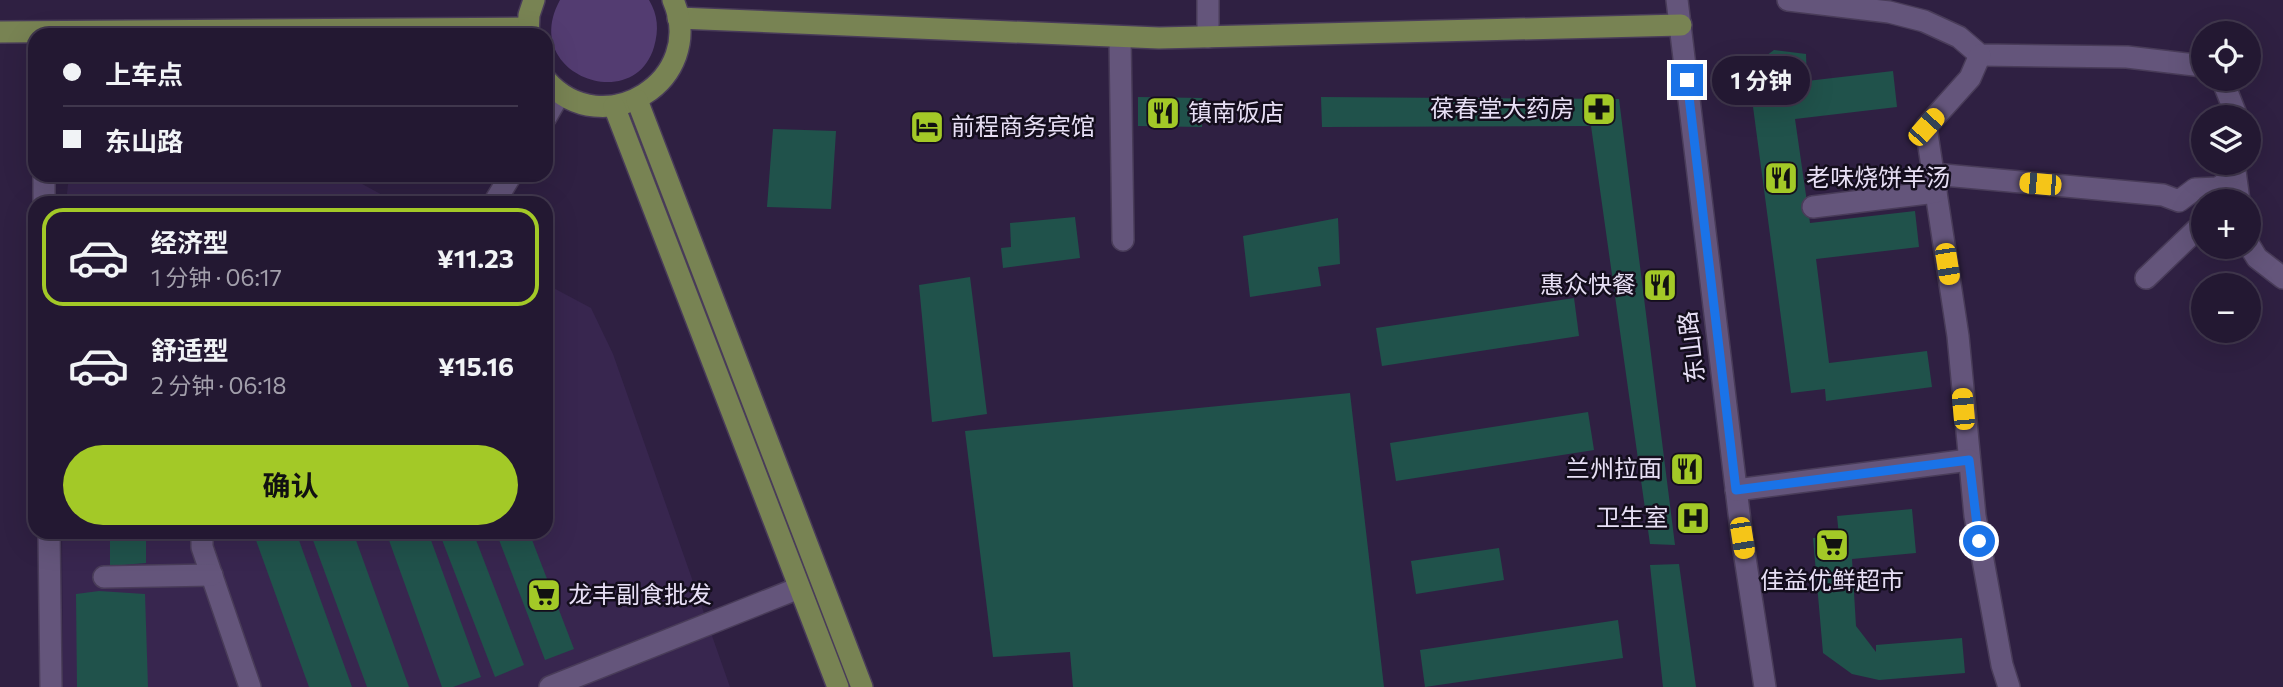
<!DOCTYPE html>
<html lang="zh">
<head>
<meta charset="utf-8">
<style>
  body { margin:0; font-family:Commissioner,"Noto Sans SC",sans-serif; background:#2f253e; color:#f1f3f6; height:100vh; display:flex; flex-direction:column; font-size:26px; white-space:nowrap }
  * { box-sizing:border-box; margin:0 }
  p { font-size:23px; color:#a3a0ac }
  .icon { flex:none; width:38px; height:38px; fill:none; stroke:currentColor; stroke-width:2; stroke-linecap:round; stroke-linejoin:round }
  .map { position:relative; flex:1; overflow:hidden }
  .drawer { position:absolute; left:28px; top:196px; width:525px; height:343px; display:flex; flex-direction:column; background:#231832; border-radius:21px; box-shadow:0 7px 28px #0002,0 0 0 2px #40374d }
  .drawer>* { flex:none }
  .top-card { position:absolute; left:28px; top:28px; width:525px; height:154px; border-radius:21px; box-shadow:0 7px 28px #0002,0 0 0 2px #40374d; display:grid; align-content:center; height:154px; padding:0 35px; background:#231832 }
  .fabs { position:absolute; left:2191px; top:21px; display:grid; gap:14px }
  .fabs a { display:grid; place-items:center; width:70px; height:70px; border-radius:50%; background:#231832; box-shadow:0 7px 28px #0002,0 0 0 2px #40374d; font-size:35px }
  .end { position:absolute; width:32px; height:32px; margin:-16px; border:9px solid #1a73e8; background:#fff; box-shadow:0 0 0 4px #fff }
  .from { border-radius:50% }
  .bubble { position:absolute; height:49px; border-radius:24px; background:#231832; box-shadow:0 7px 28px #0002,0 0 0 2px #40374d; font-size:23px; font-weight:700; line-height:49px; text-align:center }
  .car { position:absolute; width:21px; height:42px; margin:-21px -10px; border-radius:9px; box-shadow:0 0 5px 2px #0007; background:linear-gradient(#f5c518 24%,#345 0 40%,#f5c518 0 76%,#345 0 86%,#f5c518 0) }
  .top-card b { display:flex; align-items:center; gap:24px; height:66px; font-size:26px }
  .top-card b+b { border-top:2px solid #40374d }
  .top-card i { width:18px; height:18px; background:#f1f3f6 }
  ul { padding:12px 0 0; list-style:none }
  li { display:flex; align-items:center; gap:21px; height:98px; margin:0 14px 10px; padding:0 21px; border:4px solid transparent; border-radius:21px }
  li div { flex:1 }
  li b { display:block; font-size:26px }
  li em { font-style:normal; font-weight:700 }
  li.current { border-color:#a3c927 }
  li>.icon { width:63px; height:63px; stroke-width:1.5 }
  .action { display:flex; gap:14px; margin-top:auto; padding:14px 35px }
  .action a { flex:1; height:80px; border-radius:42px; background:#a3c927; color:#111; font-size:28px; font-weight:700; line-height:80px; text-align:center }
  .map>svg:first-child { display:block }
  .built { fill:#38264f }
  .green { fill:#533c71 }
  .building { fill:#20524b }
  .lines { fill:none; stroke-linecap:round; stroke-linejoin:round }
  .minor-casing { stroke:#493c59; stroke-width:24 }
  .major-casing { stroke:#493c59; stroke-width:24 }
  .minor { stroke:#64557b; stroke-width:21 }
  .major { stroke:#788353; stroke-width:21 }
  .route { stroke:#1a73e8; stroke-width:9 }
  .labels { text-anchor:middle; stroke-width:5; stroke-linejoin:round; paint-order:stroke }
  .poi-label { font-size:24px; fill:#e7dff5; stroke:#140e1d; text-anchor:end }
  .street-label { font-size:24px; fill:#e7dff5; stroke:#140e1d }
</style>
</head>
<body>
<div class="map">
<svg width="2283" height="687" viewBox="0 0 2283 687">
  <rect width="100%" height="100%" fill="#2f2042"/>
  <g class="built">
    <path d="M69 175H197L353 179 397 203H66Z"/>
    <path d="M546 284 591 308 613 354 730 687H63L62 532H546Z"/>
  </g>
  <path class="green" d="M560 0H649C658 15 659 30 654 47 634 116 519 74 560 0Z"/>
  <g class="building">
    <path d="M1774 50 1806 54 1807 81 1893 71 1897 107 1795 119 1810 223 1915 211 1919 247 1816 259 1829 363 1927 351 1932 387 1826 401 1825 389 1791 393 1748 69Z"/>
    <path d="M1138 97 1203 98 1202 127 1138 126Z"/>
    <path d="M1321 97 1619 99 1675 545 1650 544 1591 126 1322 127Z"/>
    <path d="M773 129 836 131 831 209 767 207Z"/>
    <path d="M1075 217 1080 258 1003 268 1001 248 1011 247 1010 223Z"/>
    <path d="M1338 218 1340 264 1318 267 1321 286 1250 297 1243 236Z"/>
    <path d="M970 277 987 414 932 422 919 285Z"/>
    <path d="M1574 298 1579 336 1382 366 1376 328Z"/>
    <path d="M1350 393 1384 687H1073L1070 652 993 657 965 431Z"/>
    <path d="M1588 412 1594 450 1396 481 1390 443Z"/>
    <path d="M1912 509 1916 553 1852 559 1856 626 1876 652V645L1962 638 1965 673 1879 680 1852 674 1823 653 1813 538 1839 536 1837 516Z"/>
    <path d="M110 532H146V563L110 566Z"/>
    <path d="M253 532H296L352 687H309Z"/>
    <path d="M310 532H353L409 687H367Z"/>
    <path d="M386 532H428L481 677 453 687H442Z"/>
    <path d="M439 532H473L524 665 495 677Z"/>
    <path d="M496 532H529L574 649 545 660Z"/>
    <path d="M1499 548 1504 580 1416 594 1411 561Z"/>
    <path d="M1679 564 1696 687H1663L1650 565Z"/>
    <path d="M99 591 145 594 148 687H77L76 594Z"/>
    <path d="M1618 620 1623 658 1425 687 1420 650Z"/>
  </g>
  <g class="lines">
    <g class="minor-casing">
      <g id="minor">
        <path d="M1208 0V37"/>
        <path d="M1677 0 1742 538 1765 687"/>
        <path d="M1788 0 1889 12 1924 21 1959 37 1980 55 2127 57 2203 66"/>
        <path d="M1120 37 1123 240"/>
        <path d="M1980 55 1970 78 1926 127 1958 336 1975 516 2002 665 2009 687"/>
        <path d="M2222 79 2237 117"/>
        <path d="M546 117 560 93"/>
        <path d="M2234 163 2239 201"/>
        <path d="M1933 174 2163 195 2179 201 2195 189 2217 188 2223 185 2235 166"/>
        <path d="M44 175V203"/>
        <path d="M494 203 511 175"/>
        <path d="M1813 207 1936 192"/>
        <path d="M2249 245 2257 258 2283 278"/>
        <path d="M2146 278 2196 230 2203 231"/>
        <path d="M1736 490 1969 460"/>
        <path d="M49 532 51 687"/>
        <path d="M202 532V547L250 687"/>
        <path d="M104 577 212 575"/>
        <path d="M550 687 799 588"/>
      </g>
    </g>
    <g class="major-casing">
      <g id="major">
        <path d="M678 18 1159 38 1681 25"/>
        <path d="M0 32 528 28"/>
        <path d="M528 35 529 15 534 0"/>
        <path d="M546 80C603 145 708 80 673 0"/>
        <path d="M637 100 862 687"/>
        <path d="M614 106 838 687"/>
      </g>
    </g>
    <use href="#minor" class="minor"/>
    <use href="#major" class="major"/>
  </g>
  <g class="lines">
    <path class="route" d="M1687 80 1736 490 1969 460 1979 541"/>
  </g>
  <defs>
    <g id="pharmacy-square" transform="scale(1.75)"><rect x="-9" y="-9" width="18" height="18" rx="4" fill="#a3c927" stroke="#140e1d"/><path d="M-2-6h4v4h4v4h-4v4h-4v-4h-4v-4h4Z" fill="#111"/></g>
    <g id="restaurant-square" transform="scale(1.75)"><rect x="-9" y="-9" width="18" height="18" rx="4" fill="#a3c927" stroke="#140e1d"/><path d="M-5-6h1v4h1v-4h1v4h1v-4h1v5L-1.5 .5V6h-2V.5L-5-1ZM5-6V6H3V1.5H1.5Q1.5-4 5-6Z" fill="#111"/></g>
    <g id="hotel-square" transform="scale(1.75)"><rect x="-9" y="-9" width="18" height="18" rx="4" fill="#a3c927" stroke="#140e1d"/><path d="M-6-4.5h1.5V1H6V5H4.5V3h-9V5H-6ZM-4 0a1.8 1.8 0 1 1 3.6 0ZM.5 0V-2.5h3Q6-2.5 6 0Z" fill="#111"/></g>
    <g id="hospital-square" transform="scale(1.75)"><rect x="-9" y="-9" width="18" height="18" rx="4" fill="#a3c927" stroke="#140e1d"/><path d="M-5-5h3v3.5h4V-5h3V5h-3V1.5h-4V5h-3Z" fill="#111"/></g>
    <g id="supermarket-square" transform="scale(1.75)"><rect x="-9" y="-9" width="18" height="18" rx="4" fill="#a3c927" stroke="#140e1d"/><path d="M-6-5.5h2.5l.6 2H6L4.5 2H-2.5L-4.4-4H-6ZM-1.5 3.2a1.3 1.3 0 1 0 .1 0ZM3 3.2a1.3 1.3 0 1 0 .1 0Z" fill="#111"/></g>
  </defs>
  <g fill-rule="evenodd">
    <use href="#pharmacy-square" x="1599" y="109"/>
    <use href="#restaurant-square" x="1163" y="113"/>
    <use href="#hotel-square" x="927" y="127"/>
    <use href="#restaurant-square" x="1781" y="178"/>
    <use href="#restaurant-square" x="1660" y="285"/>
    <use href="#restaurant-square" x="1687" y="469"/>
    <use href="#hospital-square" x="1693" y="518"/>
    <use href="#supermarket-square" x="1832" y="545"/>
    <use href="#supermarket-square" x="544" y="595"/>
  </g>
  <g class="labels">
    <g class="poi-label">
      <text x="1574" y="117">葆春堂大药房</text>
      <text x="1188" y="121" text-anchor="start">镇南饭店</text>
      <text x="951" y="135" text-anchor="start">前程商务宾馆</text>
      <text x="1806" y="186" text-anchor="start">老味烧饼羊汤</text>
      <text x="1636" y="293">惠众快餐</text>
      <text x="1662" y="477">兰州拉面</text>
      <text x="1668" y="526">卫生室</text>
      <text x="1832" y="589" text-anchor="middle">佳益优鲜超市</text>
      <text x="568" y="603" text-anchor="start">龙丰副食批发</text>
    </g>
    <g class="street-label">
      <text transform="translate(1692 347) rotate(-97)" y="8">东山路</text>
    </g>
  </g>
</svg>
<div class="fabs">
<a><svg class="icon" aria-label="locate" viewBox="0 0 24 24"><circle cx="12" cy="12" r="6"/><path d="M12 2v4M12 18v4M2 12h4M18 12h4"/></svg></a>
<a><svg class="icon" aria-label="layers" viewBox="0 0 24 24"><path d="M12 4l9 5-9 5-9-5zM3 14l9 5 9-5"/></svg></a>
<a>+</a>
<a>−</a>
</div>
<i class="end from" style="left:1979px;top:541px"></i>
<i class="end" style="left:1687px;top:80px"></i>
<div class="bubble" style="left:1712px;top:56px;width:98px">1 分钟</div>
<i class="car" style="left:1926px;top:127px;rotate:42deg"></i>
<i class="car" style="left:2040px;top:184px;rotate:275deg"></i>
<i class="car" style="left:1947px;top:264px;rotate:171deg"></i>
<i class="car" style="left:1963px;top:409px;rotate:355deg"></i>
<i class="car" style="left:1742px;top:538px;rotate:171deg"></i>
<div class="top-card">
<b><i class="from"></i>上车点</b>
<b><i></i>东山路</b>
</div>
<section class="drawer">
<ul>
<li class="current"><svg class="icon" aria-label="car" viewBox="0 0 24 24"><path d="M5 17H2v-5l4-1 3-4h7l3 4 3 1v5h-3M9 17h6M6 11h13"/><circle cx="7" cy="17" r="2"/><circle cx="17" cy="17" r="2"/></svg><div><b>经济型</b><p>1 分钟 · 06:17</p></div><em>¥11.23</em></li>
<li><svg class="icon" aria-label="car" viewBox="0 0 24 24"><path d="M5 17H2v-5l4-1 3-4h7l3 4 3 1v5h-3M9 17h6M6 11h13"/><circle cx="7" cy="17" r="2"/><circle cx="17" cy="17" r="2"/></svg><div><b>舒适型</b><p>2 分钟 · 06:18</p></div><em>¥15.16</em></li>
</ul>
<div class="action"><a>确认</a></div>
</section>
</div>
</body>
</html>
